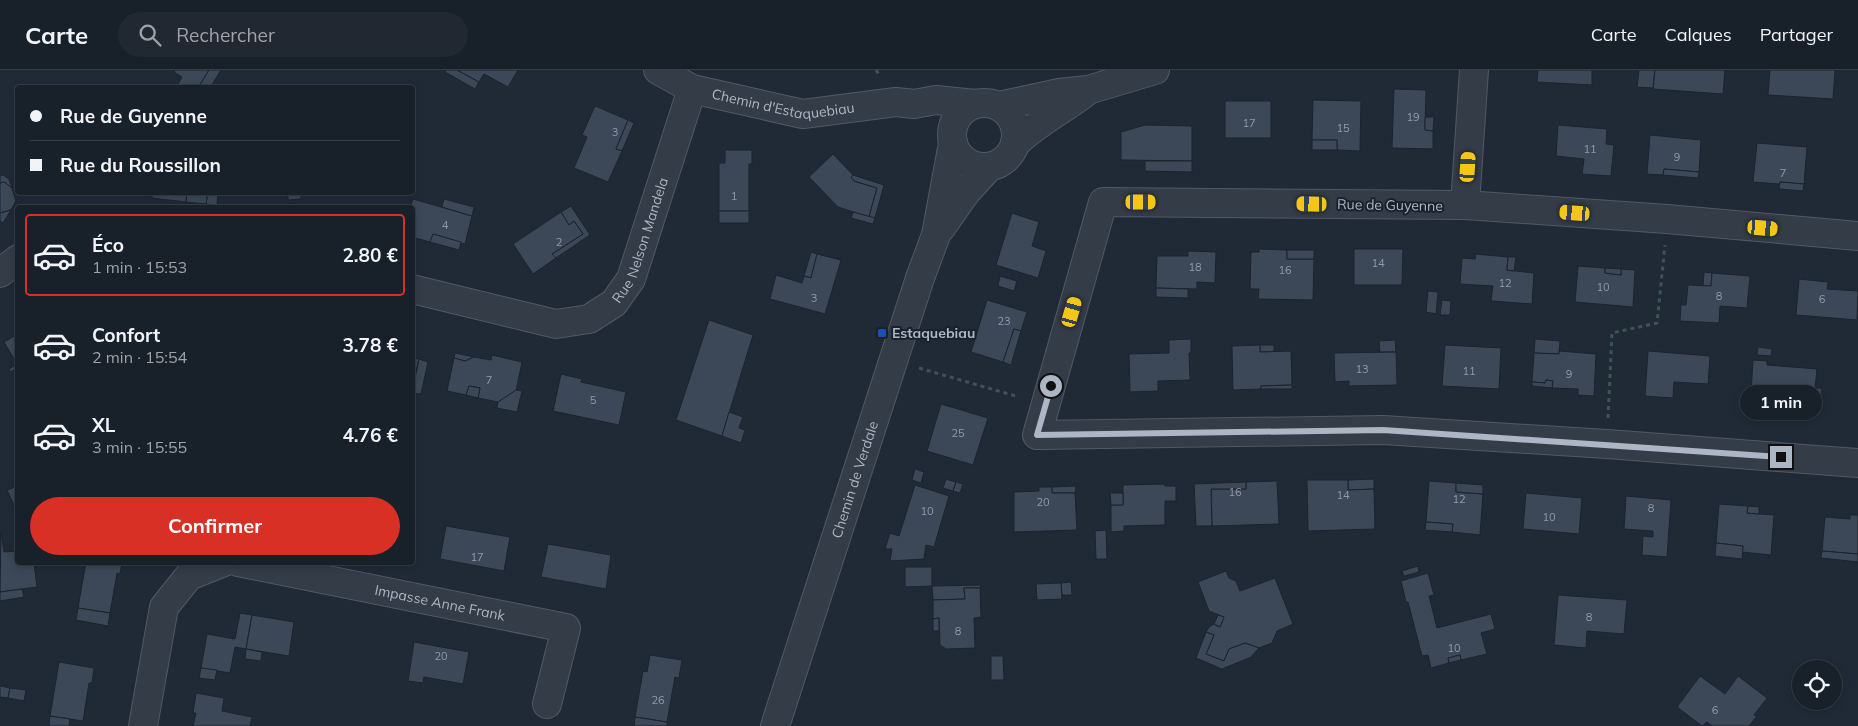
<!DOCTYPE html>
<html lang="fr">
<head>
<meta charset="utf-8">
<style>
  body { margin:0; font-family:Mulish,sans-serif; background:#212831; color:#f1f3f6; height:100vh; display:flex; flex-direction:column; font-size:19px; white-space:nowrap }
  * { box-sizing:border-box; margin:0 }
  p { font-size:16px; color:#9fa3a8 }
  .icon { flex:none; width:28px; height:28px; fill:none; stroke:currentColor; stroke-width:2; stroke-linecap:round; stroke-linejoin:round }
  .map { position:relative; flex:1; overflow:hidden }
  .sheet { position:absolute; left:15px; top:135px; width:400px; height:360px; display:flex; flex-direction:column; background:#182029; border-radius:5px; box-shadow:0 2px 8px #0003,0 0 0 1px #363e46 }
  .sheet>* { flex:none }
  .banner { position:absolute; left:15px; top:15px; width:400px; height:110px; border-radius:5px; box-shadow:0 2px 8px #0003,0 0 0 1px #363e46; display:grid; align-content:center; height:110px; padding:0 15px; background:#182029 }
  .fabs { position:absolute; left:1792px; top:590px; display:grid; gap:10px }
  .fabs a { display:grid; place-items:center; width:50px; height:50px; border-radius:50%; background:#182029; box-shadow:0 2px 8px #0003,0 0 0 1px #363e46; font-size:25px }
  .end { position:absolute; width:22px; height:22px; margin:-11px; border:6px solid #adb6c4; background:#111; box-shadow:0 0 0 2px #111 }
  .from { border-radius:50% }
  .bubble { position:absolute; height:35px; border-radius:18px; background:#182029; box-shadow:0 2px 8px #0003,0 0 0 1px #363e46; font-size:16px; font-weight:700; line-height:35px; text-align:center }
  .car { position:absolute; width:15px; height:30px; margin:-15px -8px; border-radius:6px; box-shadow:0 0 4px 1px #0007; background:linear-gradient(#f5c518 24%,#345 0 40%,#f5c518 0 76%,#345 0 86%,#f5c518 0) }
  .banner b { display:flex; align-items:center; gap:18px; height:48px; font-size:19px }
  .banner b+b { border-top:1px solid #363e46 }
  .banner i { width:12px; height:12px; background:#f1f3f6 }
  ul { padding:9px 0 0; list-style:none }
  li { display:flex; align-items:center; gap:15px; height:82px; margin:0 10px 8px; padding:0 5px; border:2px solid transparent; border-radius:5px }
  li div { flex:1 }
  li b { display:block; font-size:19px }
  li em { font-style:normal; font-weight:700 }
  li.active { border-color:#d93025 }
  li>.icon { width:45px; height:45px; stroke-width:1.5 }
  .primary-button { display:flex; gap:10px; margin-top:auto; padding:10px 15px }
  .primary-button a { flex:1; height:58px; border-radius:30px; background:#d93025; color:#fff; font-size:20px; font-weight:700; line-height:58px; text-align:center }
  header { display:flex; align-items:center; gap:30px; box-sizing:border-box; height:70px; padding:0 25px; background:#182029; border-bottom:1px solid #363e46 }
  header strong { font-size:24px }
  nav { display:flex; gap:28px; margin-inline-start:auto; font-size:18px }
  .search { width:350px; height:45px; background:#212831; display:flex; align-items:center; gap:12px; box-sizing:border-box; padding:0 18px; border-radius:28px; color:#9fa3a8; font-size:19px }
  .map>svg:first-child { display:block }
  .building { fill:#3c4857; stroke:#1b232e }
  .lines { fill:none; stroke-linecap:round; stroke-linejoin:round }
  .minor-casing { stroke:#515965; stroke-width:30 }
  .path { stroke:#3f5355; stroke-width:3; stroke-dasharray:4 4; stroke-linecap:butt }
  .minor { stroke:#333c47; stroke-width:28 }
  .route { stroke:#adb6c4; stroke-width:6 }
  .transit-dot { fill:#1a4fb4; stroke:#19212c; stroke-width:2 }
  .labels { text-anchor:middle; stroke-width:4; stroke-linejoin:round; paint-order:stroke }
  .number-label { font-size:11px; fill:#919aa9 }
  .street-label { font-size:14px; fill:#adb6c4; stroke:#19212c }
  .poi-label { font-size:14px; font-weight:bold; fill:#adb6c4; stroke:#19212c; text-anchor:start }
</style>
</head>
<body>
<header>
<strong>Carte</strong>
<div class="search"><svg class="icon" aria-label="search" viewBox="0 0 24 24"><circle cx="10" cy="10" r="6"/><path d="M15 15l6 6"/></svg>Rechercher</div>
<nav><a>Carte</a><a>Calques</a><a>Partager</a></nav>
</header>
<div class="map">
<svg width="1858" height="656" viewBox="0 0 1858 656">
  <rect width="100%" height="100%" fill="#202a37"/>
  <g class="building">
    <path d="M175 0H209L198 18H176L182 7 174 2Z"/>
    <path d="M209 0H221L210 18H198Z"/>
    <path d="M446 0H457L479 12 475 19 445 2Z"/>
    <path d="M457 0H518L508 17 484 4 479 12Z"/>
    <path d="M1538 0H1592V15L1537 12Z"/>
    <path d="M1639 0H1655L1653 18 1637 17Z"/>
    <path d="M1655 0H1725L1723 24 1653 19Z"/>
    <path d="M1770 0H1835L1833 29 1768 25Z"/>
    <path d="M1394 19 1426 20 1425 60 1433 61V79L1392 78Z"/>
    <path d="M1313 30 1361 31 1360 81 1337 80V70H1312Z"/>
    <rect x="1225" y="31" width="46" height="37"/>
    <path d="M595 36 628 50 616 79 622 81 608 112 574 98 587 67 582 65Z"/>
    <path d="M1425 47H1434L1433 61 1425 60Z"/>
    <path d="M628 50 634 53 622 81 616 79Z"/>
    <path d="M1145 55 1192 56V91L1121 90V62Z"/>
    <path d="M1558 55 1607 59 1606 74 1614 75 1611 106 1582 104 1584 89 1556 86Z"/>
    <path d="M1650 65 1701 70 1699 102 1664 99 1663 105 1647 104Z"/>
    <rect x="1312" y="70" width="25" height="10"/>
    <path d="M1757 73 1807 77 1804 114 1780 112 1779 114 1753 112Z"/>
    <path d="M725 80H752V94H749V141H719V93H725Z"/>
    <path d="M833 84 853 105 851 107 854 111 877 118 869 147 838 137 809 107Z"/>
    <path d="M1145 91H1192V102L1145 101Z"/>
    <path d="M1664 99 1699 102 1698 108 1663 105Z"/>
    <path d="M3 105 9 109 12 118 4 112 0 113V106Z"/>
    <path d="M853 105 884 115 875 148 869 147 877 118 854 111 851 107Z"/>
    <path d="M4 112 12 118 16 131 11 140 0 143V113Z"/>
    <path d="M1780 112 1804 114 1803 121 1779 119Z"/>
    <path d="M152 122H187L186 132 152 128Z"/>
    <path d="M187 122H208L206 134 186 132Z"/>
    <path d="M208 122H218L217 135 206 134Z"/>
    <path d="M288 122H301V129L288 130Z"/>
    <path d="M413 129 472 146 465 174 433 164 430 172 412 167V138H410Z"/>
    <path d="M444 129 474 137 472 146 442 137Z"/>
    <path d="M571 136 590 165 556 188 552 184 583 164 574 151 569 155 561 142Z"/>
    <path d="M11 140 3 153 0 151V143Z"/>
    <rect x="719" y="141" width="30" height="12"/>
    <path d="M561 142 569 155 574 151 583 164 552 184 556 188 533 204 513 174Z"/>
    <path d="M853 142 875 148 873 154 851 148Z"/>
    <path d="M1012 143 1039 152 1032 176 1046 181 1038 208 996 195Z"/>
    <path d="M433 164 461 172 459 180 430 172Z"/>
    <path d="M1259 179 1287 180V189H1314L1313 230 1258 229 1259 219H1250L1251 182H1259Z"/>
    <path d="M1354 179H1403L1402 215H1354Z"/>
    <rect x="1287" y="180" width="27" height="9"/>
    <path d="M1188 181 1216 182 1215 213 1197 212V219L1156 218 1157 186H1188Z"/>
    <path d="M811 182 817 184 811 208 804 206Z"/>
    <path d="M817 184 841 190 825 244 770 229 776 205 802 213 804 206 811 208Z"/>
    <path d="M1476 184 1508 187 1507 200 1534 203 1532 234 1491 231 1493 216 1460 214 1462 188 1475 189Z"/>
    <path d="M1508 187H1516L1514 201 1507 200Z"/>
    <path d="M1578 196 1605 198V203L1621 205V199L1635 200 1633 237 1575 232Z"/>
    <path d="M1605 198 1621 199V205L1605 203Z"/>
    <path d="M1704 202 1712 203 1711 216H1703Z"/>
    <path d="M1712 203 1750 206 1747 238 1720 236 1719 253 1680 251 1681 235H1686L1688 215 1711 216Z"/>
    <path d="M1000 206 1017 211 1014 221 998 216Z"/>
    <path d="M1799 209 1828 212 1827 219 1858 221 1857 250 1796 245Z"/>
    <path d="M1156 218 1188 219V228L1156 227Z"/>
    <path d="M1428 221 1438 222 1436 244 1426 242Z"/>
    <path d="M987 230 1027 242 1021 261 1014 259 1003 292 971 282Z"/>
    <path d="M1442 230 1451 231 1450 245H1440Z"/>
    <path d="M709 250 753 265 722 366 676 350Z"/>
    <path d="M1014 259 1021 261 1011 295 1003 292Z"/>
    <path d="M18 264V307L14 300 10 302 9 299 17 294 4 272Z"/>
    <path d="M1191 269V283H1189L1190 310 1158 311V321L1130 322 1129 284 1169 283V270Z"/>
    <path d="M1535 269 1560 271 1559 284 1534 283Z"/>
    <path d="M1395 270 1396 282H1380L1379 271Z"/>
    <rect x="1260" y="275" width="14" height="7"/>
    <path d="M1260 275V282L1291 281 1292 315 1261 316V319L1233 320 1232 276Z"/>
    <path d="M1445 275 1501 278 1499 319 1442 316Z"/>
    <path d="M1758 277 1772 279 1771 286 1757 285Z"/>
    <path d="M1559 281 1596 284 1594 326 1578 325V319L1552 318 1553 311 1546 310 1545 313 1532 312 1534 283 1559 284Z"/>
    <path d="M1648 281 1710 286 1708 314 1674 312 1673 328 1645 326Z"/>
    <path d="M1396 282 1397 315 1349 316V311L1335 312 1334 283Z"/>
    <path d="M455 283 474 287 465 291 454 288Z"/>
    <path d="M492 285 522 292 516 321 498 332 478 328 480 318 469 316 466 325 447 321 454 288 465 291 474 287 491 290Z"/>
    <path d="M412 288 419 289 412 317Z"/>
    <path d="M419 289 428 292 421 324 412 323Z"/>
    <path d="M1753 290 1767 291V295L1817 299 1815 320 1809 319 1807 335 1763 332 1762 339 1750 338Z"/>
    <path d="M561 304 582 309 581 312 626 322 619 355 553 341Z"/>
    <path d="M1546 310 1553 311 1552 318 1532 316V312L1545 313Z"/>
    <path d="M1292 315V319H1261V316Z"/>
    <path d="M469 316 480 318 478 328 466 325Z"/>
    <path d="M1816 318H1822L1821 335H1807L1809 319 1815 320Z"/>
    <path d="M516 320 522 321 517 342 497 338 498 332Z"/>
    <path d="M941 334 988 348 973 395 927 381Z"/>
    <path d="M729 342 743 347 739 358 745 360 741 373 722 366Z"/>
    <path d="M915 399 924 402 921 413 912 410Z"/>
    <path d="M946 409 956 412 953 421 943 418Z"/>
    <path d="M1374 409V419L1348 420V410Z"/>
    <path d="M1307 410H1348V420L1374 419 1375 459 1308 461Z"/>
    <path d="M1277 411 1279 454 1212 456 1211 419H1246V412Z"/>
    <path d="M1429 411 1456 413V422L1483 424 1480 465 1452 462 1453 454 1426 452Z"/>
    <path d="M956 412 963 414 960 423 953 421Z"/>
    <path d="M1246 412V419H1211L1212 456H1196L1194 414Z"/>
    <path d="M1456 413 1483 415V424L1456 422Z"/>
    <path d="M1165 414V416H1176V431H1165V455L1124 456V461L1111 462V435H1123V415Z"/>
    <path d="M915 415 949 426 934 477 926 475 924 489 890 491 892 479H885L890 463 899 466Z"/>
    <path d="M18 416V434L14 435 7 420Z"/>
    <path d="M1076 416 1075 423H1052V417Z"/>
    <path d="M1039 417H1052V423H1075L1077 460 1014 462V422L1039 421Z"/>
    <path d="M1110 423H1123V435H1111Z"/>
    <path d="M1526 423 1582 428 1579 464 1523 459Z"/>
    <path d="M1626 426 1671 430 1667 487 1642 485 1643 466 1653 467V461L1624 459Z"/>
    <path d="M1719 434 1748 436 1747 443 1774 445 1771 485 1742 482 1743 476 1716 473Z"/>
    <path d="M1748 436 1759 437V444L1747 443Z"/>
    <path d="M1850 445H1858V484L1822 481 1825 447 1850 449Z"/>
    <path d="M1426 452 1453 454 1452 462 1425 460Z"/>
    <path d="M446 456 510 467 504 501 440 489Z"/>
    <path d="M1106 460 1107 489H1096L1095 461Z"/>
    <path d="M1 463 4 482 18 481V492H34L37 517 0 522Z"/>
    <path d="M1716 473 1743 476 1742 489 1715 486Z"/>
    <path d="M548 474 611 485 606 519 541 507Z"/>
    <path d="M1822 481 1858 484V492L1821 488Z"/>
    <path d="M86 492H122L120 504 117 503 110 543 78 538Z"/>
    <path d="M1418 496 1419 502 1404 506 1402 501Z"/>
    <path d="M905 497H932V516L905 517Z"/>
    <path d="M1226 501 1229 508 1236 511 1240 521 1275 508 1293 554 1277 561 1272 573 1259 578 1245 573 1229 579 1224 591 1206 584 1214 565 1206 562 1209 557 1214 554 1220 557 1224 547 1209 541 1198 512Z"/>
    <path d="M1428 503 1434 525 1429 526 1437 558 1491 544 1495 559 1481 563 1487 584 1461 590 1460 585 1448 588 1449 593 1431 598 1428 585 1422 586 1408 532H1406L1401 511Z"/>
    <path d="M1071 512 1072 525H1062L1061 513Z"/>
    <path d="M1061 513 1062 529 1037 530 1036 514Z"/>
    <path d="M981 515 980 518H964L965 529 933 530 932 516Z"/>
    <path d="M964 518H980L981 547 974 548 975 578 946 579 940 575 939 548 933 549V530L965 529Z"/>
    <path d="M22 519 24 527 0 531V522Z"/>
    <path d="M1558 525 1627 530 1624 564 1587 561 1586 578 1554 575Z"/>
    <path d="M78 538 110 543 108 556 76 550Z"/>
    <path d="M240 543 252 545 246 579 235 577 230 603 201 598 207 564 235 569Z"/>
    <path d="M252 545 294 552 289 586 246 579Z"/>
    <path d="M1218 545 1224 547 1220 557 1214 554Z"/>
    <path d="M939 548V561H933V549Z"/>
    <path d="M1206 562 1214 565 1206 584 1224 591 1229 579 1245 573 1259 578 1251 587 1222 599 1196 588Z"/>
    <path d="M414 572 469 582 463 614 424 607 423 613 408 611Z"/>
    <path d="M246 579 262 582 261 591 245 589Z"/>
    <path d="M650 585 682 590 679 608 675 607 667 652 635 647 643 601 647 602Z"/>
    <path d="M1460 585 1461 590 1449 593 1448 588Z"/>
    <path d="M991 586H1003L1004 610H991Z"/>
    <path d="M59 592 94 598 92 613H89L83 651 50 646Z"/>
    <path d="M201 598 217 600 215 610 199 608Z"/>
    <path d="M1700 606 1725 624 1738 606 1767 628 1754 645 1757 646 1749 656H1712L1707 652 1702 656 1677 637Z"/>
    <path d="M0 616 10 618 8 628 0 627Z"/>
    <path d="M10 618 26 620 24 631 8 628Z"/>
    <path d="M196 623 224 628 222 641 252 647 250 656H193L196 643H193Z"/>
    <path d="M50 646 70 649 69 656H49Z"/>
    <path d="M635 647 667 652V656H634Z"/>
  </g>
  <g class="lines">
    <g class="minor-casing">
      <g id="minor">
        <path id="s1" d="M658 0 692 19 803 44 896 32 914 34 936 30 975 34"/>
        <circle cx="984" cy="65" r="32"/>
        <path d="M999 36 1059 23 1088 20 1155 0"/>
        <path d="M1015 74C1036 53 1063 40 1086 22"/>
        <path d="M1465 135 1474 0"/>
        <path d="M941 158 967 121 989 97"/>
        <path d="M1858 166 1667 149 1465 135 1103 132 1037 365 1383 360 1607 374 1858 393"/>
        <path d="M0 203 18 189"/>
        <path id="s2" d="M412 219 556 254 589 249 614 233 631 209 692 19"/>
        <path id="s3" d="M238 492 566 558 547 634"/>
        <path d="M143 656 164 537 189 506 224 492"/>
        <path id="s4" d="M775 656 920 208 936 165 953 73"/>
      </g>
    </g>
    <g class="path">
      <path d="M876 0 880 6"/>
      <path d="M919 298 1019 327"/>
      <path d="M1608 348 1612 263 1657 253 1665 175"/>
    </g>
    <use href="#minor" class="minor"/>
  </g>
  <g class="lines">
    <path class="route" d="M1051 316 1037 365 1383 360 1781 387"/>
  </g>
  <rect class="transit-dot" x="877" y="258" width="10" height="10" rx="2.5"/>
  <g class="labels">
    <g class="number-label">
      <text x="1413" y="51">19</text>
      <text x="1249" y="57">17</text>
      <text x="1343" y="62">15</text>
      <text x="615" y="66">3</text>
      <text x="1590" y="83">11</text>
      <text x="1677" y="91">9</text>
      <text x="1783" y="107">7</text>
      <text x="734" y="130">1</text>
      <text x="445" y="159">4</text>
      <text x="559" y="176">2</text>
      <text x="1378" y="197">14</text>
      <text x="1195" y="201">18</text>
      <text x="1285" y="204">16</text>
      <text x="1505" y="217">12</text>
      <text x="1603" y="221">10</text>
      <text x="1719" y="230">8</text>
      <text x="814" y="232">3</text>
      <text x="1822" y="233">6</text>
      <text x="1004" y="255">23</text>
      <text x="1362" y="303">13</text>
      <text x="1469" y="305">11</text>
      <text x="1569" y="308">9</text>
      <text x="489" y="314">7</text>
      <text x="593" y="334">5</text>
      <text x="958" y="367">25</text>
      <text x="1235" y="426">16</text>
      <text x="1343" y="429">14</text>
      <text x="1459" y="433">12</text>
      <text x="1043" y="436">20</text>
      <text x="1651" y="442">8</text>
      <text x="927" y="445">10</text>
      <text x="1549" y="451">10</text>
      <text x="477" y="491">17</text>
      <text x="1589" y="551">8</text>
      <text x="958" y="565">8</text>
      <text x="1454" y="582">10</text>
      <text x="441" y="590">20</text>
      <text x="658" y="634">26</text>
      <text x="1715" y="644">6</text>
    </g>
    <g class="street-label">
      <text dy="5" stroke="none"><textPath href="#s1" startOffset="132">Chemin d'Estaquebiau</textPath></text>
      <text transform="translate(1390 135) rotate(1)" y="5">Rue de Guyenne</text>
      <text dy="5" stroke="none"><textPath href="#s2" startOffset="280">Rue Nelson Mandela</textPath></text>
      <text dy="5" stroke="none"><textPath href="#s4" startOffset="259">Chemin de Verdale</textPath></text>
      <text dy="5" stroke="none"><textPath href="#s3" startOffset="206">Impasse Anne Frank</textPath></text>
    </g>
    <g class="poi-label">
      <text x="892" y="268">Estaquebiau</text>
    </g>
  </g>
</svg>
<div class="fabs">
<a><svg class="icon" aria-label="locate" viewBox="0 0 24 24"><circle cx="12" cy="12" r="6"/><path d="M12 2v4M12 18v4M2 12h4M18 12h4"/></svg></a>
</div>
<i class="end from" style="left:1051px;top:316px"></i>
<i class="end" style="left:1781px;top:387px"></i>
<div class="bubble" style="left:1740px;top:315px;width:82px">1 min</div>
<i class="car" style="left:1468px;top:97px;rotate:4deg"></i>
<i class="car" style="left:1141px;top:132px;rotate:90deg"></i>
<i class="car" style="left:1312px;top:134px;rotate:271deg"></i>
<i class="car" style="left:1575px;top:143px;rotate:274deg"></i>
<i class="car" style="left:1763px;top:158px;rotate:95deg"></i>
<i class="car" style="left:1072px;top:242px;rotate:16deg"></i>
<div class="banner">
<b><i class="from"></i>Rue de Guyenne</b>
<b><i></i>Rue du Roussillon</b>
</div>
<section class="sheet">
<ul>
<li class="active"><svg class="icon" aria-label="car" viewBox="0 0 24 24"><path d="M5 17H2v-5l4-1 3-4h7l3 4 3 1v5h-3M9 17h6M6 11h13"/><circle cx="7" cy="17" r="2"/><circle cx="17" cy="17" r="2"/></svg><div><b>Éco</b><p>1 min · 15:53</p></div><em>2.80 €</em></li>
<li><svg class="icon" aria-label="car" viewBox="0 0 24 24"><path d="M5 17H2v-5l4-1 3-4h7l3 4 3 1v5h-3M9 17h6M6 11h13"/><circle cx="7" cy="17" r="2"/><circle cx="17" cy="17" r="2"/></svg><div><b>Confort</b><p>2 min · 15:54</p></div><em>3.78 €</em></li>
<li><svg class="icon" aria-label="car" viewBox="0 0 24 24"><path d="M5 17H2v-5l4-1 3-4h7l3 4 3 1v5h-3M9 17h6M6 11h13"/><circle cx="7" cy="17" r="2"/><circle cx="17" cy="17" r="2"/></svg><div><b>XL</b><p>3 min · 15:55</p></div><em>4.76 €</em></li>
</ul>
<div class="primary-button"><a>Confirmer</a></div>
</section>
</div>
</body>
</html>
